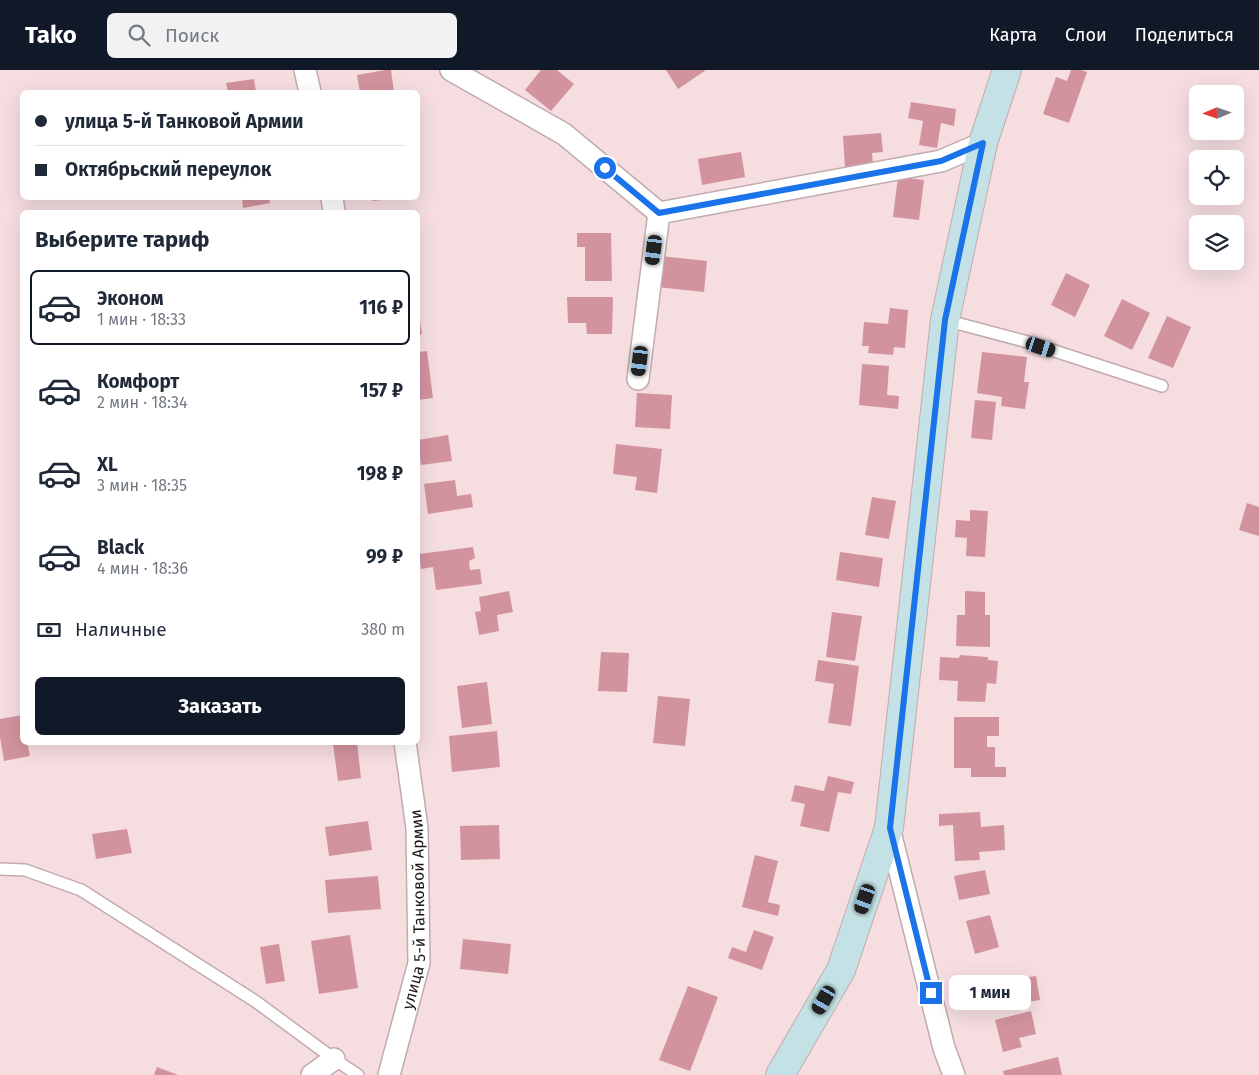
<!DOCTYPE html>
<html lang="ru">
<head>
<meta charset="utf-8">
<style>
  body { margin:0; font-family:"Fira Sans",sans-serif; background:#f2f2f3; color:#1f2937; height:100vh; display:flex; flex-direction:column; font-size:19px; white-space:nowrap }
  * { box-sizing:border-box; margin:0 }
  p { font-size:16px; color:#747a83 }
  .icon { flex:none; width:28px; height:28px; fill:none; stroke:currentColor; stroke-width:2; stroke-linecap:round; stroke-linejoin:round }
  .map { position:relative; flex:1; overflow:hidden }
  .panel { position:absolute; left:20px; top:140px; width:400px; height:535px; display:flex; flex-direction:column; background:#fff; border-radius:8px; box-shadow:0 5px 20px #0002 }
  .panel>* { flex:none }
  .top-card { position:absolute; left:20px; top:20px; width:400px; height:110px; border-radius:8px; box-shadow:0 5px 20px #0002; display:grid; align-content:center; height:110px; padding:0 15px; background:#fff }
  .needle { width:32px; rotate:268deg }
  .buttons { position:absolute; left:1189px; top:15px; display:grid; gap:10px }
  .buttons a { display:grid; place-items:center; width:55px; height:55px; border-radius:8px; background:#fff; box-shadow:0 5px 20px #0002; font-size:25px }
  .end { position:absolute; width:22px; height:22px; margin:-11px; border:6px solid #1a73e8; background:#fff; box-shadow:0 0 0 2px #fff }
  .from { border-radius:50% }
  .bubble { position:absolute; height:35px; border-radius:8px; background:#fff; box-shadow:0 5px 20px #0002; font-size:16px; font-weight:700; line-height:35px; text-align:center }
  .car { position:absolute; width:15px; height:30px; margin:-15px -8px; border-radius:6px; box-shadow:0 0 4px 1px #0007; background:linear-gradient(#222 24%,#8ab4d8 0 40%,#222 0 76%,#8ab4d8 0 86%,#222 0) }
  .top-card b { display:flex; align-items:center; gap:18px; height:48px; font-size:19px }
  .top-card b+b { border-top:1px solid #e0e1e3 }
  .top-card i { width:12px; height:12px; background:#1f2937 }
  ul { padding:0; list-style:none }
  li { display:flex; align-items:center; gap:15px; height:75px; margin:0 10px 8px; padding:0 5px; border:2px solid transparent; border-radius:8px }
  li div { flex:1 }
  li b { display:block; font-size:19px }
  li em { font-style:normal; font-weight:700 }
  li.selected { border-color:#111827 }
  li>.icon { width:45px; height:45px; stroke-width:1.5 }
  h2 { padding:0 15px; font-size:22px; line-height:60px }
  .pay { display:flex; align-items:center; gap:12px; height:55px; padding:0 15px; font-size:19px }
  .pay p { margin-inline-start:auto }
  .cta { display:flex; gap:10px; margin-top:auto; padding:10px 15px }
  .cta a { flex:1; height:58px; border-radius:8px; background:#111827; color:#fff; font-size:20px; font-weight:700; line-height:58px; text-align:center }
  header { display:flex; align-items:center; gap:30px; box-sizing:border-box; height:70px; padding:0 25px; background:#111827; color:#fff }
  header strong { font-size:24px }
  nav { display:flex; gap:28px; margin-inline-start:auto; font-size:18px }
  .search { width:350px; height:45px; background:#f2f2f3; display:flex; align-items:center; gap:12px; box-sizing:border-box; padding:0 18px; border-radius:8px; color:#747a83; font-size:19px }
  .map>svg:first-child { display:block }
  .building { fill:#d2939e }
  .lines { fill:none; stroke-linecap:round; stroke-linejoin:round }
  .lane-casing { stroke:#c2abae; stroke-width:14 }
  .street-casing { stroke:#c2abae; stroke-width:24 }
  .secondary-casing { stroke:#c2abae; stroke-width:30 }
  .lane { stroke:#fff; stroke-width:11 }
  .street { stroke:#fff; stroke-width:21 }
  .secondary { stroke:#c4e2e5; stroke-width:28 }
  .route { stroke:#1a73e8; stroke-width:6 }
  .labels { text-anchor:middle; stroke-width:5; stroke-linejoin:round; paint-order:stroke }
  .street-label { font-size:16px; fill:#1f1618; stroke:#f5dde0 }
</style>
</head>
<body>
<header>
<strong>Tako</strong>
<div class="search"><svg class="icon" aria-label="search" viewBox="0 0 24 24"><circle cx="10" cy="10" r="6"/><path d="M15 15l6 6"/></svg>Поиск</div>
<nav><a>Карта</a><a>Слои</a><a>Поделиться</a></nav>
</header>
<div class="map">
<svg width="1259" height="1005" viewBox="0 0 1259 1005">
  <rect width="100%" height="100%" fill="#f5dde0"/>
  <g class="building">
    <path d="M385 0H391L394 22H360L357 5Z"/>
    <path d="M541 0H557L574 14 551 41 525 20Z"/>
    <path d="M666 0H706L678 19Z"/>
    <path d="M1071 0H1081L1087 2 1069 53 1043 44 1056 7 1067 11Z"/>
    <path d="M254 9 256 22H228L226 13Z"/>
    <path d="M911 32 956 39 954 56 941 53 937 78 919 75 923 51 908 48Z"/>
    <path d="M881 63 883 82 872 83 873 96 845 98 843 66Z"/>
    <path d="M741 82 745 107 702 115 698 89Z"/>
    <path d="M898 107 924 110 919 150 893 147Z"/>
    <path d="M419 111 420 125H418V112Z"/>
    <path d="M242 128H269L270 133 243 138Z"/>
    <path d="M372 128H392V129L373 131Z"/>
    <path d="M577 163H611L612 211H585V177H577Z"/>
    <path d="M660 186 707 191 704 222 657 217Z"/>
    <path d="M1066 203 1090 215 1075 247 1051 235Z"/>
    <path d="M567 227H613L612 264H587L586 253H568Z"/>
    <path d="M1122 229 1150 243 1132 280 1104 266Z"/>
    <path d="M890 238 908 240 905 278 894 277 893 285 868 283 869 276H862L864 252 888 254Z"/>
    <path d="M418 244H419L422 264 418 265Z"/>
    <path d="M1167 246 1191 257 1173 298 1148 288Z"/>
    <path d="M427 281 433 328 418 330V282Z"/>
    <path d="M982 282 1027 287 1024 312H1029L1025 339 1001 336 1002 327 977 323Z"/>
    <path d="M862 294 889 296 887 325 899 326 898 339 859 335Z"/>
    <path d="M637 323 672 325 670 359 635 357Z"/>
    <path d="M975 330 996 332 992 370 971 368Z"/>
    <path d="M448 365 452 391 421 395 418 370Z"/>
    <path d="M616 374 662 379 657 423 635 420 637 407 613 404Z"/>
    <path d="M455 410 457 426 471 424 473 437 428 444 424 414Z"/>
    <path d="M872 427 896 431 889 469 865 465Z"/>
    <path d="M1247 433 1259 437V466L1239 460Z"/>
    <path d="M970 440 988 441 985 487 966 486 967 468 955 467 956 450 970 451Z"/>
    <path d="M473 477 475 488 469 491 470 500 480 499 482 514 436 520 433 497 421 499 419 484Z"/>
    <path d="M840 482 883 488 879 517 836 510Z"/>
    <path d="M509 521 513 542 497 545 499 561 479 565 475 542 481 541 479 527Z"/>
    <path d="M965 521 985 522V545H990V577L956 576 957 545H965Z"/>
    <path d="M832 542 862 546 855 591 826 587Z"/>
    <path d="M601 582 629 583 627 622 598 621Z"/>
    <path d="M960 585 988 587V590L998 591 996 614 987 613 985 632 957 631 958 611 939 610 940 587 959 588Z"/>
    <path d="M818 590 859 596 851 656 828 653 834 614 815 611Z"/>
    <path d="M487 612 492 654 462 658 457 616Z"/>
    <path d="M658 626 690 629 685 676 653 673Z"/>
    <path d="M22 645V672H27L30 686 4 691 0 667V649Z"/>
    <path d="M954 647H999V666H987V677H995V697H1006V707H971V698H954Z"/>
    <path d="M497 661 500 697 452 702 449 666Z"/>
    <path d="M347 672H357L361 708 338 711 333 674Z"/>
    <path d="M828 706 854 712 851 724 838 722 829 762 800 756 805 734 791 731 795 715 824 721Z"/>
    <path d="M980 742 981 757 1004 755 1005 780 979 782 980 790 955 791 953 755 939 756V744Z"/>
    <path d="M368 751 372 780 329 786 325 757Z"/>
    <path d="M499 755 500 789 461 790 460 756Z"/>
    <path d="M127 759 132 783 96 789 92 764Z"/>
    <path d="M755 785 778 791 768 832 780 835 778 846 742 837Z"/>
    <path d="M985 800 990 824 959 830 954 806Z"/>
    <path d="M378 806 381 839 328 843 325 810Z"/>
    <path d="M990 845 999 877 975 884 966 851Z"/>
    <path d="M754 860 774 867 762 900 728 888 732 877 746 882Z"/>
    <path d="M350 865 358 918 319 924 311 871Z"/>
    <path d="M463 869 511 874 508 904 460 899Z"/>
    <path d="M279 874 285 911 266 914 260 877Z"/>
    <path d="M1036 906 1040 930 1009 935 1005 911Z"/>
    <path d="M688 916 718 927 690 1001 659 990Z"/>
    <path d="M1031 941 1036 964 1019 968 1022 977 1003 982 995 950Z"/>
    <path d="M1058 987 1062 1005H1004L1003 1001Z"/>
    <path d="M157 997 178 1005H154Z"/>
  </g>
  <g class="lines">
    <g class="lane-casing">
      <g id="lane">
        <path d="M945 250 1024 271 1162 316"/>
        <path d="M0 799 25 800 81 820 255 931 334 989 358 1005"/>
      </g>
    </g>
    <g class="street-casing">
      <g id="street">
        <path d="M305 0 310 22"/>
        <path d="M451 0 564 64 659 143 638 309"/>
        <path d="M332 128 334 142"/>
        <path d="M659 143 941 91 983 73"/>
        <path d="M889 758 944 978 954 1005"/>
        <path d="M312 1005 334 989"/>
        <path id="s1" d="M389 1005 419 893 417 758 405 672"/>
      </g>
    </g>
    <g class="secondary-casing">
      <path id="secondary" d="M780 1005 841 900 889 758 945 250 983 73 1007 0"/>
    </g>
    <use href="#lane" class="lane"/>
    <use href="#street" class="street"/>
    <use href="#secondary" class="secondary"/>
  </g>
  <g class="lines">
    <path class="route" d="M605 98 659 143 941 91 983 73 945 250 890 758 931 923"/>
  </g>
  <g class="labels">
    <g class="street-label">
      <text dy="6" stroke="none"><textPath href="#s1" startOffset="169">улица 5-й Танковой Армии</textPath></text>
    </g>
  </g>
</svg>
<div class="buttons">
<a><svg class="needle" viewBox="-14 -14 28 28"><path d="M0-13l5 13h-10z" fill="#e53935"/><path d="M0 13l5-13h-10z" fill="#747a83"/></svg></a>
<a><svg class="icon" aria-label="locate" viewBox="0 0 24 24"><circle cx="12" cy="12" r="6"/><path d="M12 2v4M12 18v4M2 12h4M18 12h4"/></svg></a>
<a><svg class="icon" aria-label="layers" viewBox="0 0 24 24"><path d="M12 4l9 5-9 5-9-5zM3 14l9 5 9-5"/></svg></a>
</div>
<i class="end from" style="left:605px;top:98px"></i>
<i class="end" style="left:931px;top:923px"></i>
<div class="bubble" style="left:949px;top:905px;width:82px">1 мин</div>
<i class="car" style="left:654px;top:180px;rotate:187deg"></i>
<i class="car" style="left:1041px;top:277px;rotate:108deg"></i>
<i class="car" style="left:640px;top:291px;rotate:187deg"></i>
<i class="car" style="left:865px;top:829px;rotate:199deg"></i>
<i class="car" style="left:824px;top:930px;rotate:210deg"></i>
<div class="top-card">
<b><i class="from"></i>улица 5-й Танковой Армии</b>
<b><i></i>Октябрьский переулок</b>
</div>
<section class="panel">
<h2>Выберите тариф</h2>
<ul>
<li class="selected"><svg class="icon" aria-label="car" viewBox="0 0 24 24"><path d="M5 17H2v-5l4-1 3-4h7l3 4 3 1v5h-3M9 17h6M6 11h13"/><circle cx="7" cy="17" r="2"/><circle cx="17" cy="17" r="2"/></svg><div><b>Эконом</b><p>1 мин · 18:33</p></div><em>116 ₽</em></li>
<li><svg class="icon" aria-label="car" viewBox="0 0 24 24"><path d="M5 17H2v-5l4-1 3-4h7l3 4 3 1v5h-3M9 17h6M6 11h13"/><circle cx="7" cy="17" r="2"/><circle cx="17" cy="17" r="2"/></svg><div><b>Комфорт</b><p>2 мин · 18:34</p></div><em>157 ₽</em></li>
<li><svg class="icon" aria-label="car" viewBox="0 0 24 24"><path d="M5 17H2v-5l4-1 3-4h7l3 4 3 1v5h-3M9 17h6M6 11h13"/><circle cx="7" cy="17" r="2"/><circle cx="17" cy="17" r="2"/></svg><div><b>XL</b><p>3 мин · 18:35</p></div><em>198 ₽</em></li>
<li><svg class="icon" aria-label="car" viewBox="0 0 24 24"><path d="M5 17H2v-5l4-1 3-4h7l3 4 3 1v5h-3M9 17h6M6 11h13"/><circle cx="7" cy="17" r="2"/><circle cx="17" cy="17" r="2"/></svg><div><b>Black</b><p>4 мин · 18:36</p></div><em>99 ₽</em></li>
</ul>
<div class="pay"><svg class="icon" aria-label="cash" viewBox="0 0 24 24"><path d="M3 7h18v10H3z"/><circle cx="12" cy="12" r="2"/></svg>Наличные<p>380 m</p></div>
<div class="cta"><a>Заказать</a></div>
</section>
</div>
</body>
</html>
